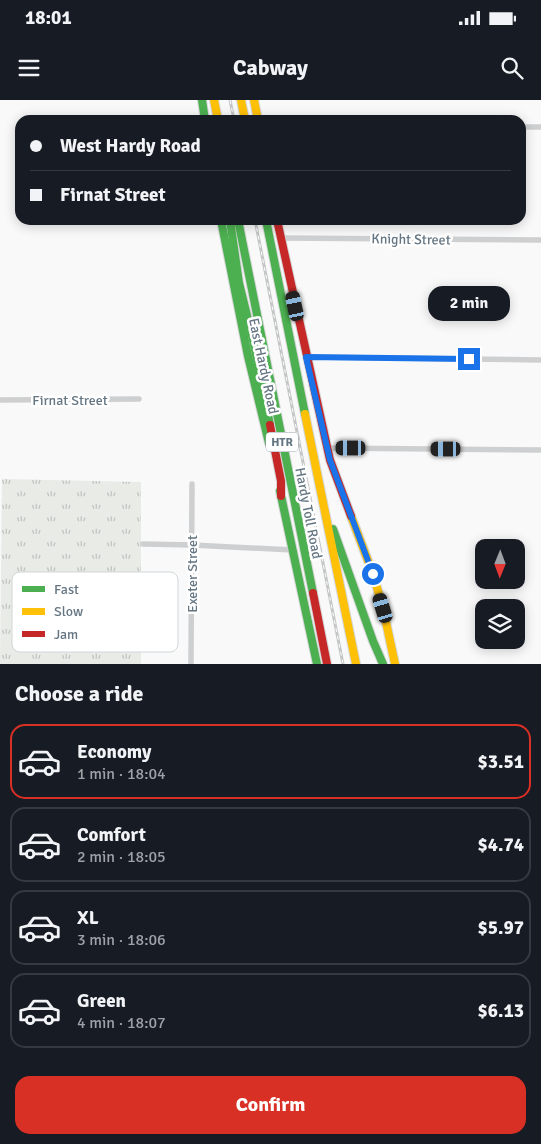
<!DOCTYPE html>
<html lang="en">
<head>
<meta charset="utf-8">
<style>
  body { margin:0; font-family:Signika,sans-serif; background:#242831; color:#f1f3f6; height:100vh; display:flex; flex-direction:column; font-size:19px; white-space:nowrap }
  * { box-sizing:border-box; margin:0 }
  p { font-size:16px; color:#9ea1a6 }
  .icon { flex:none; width:28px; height:28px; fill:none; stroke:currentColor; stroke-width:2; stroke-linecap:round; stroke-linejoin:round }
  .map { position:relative; height:564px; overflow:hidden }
  .panel { display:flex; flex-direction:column; background:#171b24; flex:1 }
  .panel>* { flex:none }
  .hud { position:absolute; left:15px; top:15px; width:511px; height:110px; border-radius:15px; box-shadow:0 2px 12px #0003; display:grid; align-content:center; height:110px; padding:0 15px; background:#171b24 }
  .needle { width:32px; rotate:181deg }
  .buttons { position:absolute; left:475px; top:439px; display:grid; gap:10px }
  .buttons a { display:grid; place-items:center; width:50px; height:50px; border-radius:10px; background:#171b24; box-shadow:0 2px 12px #0003; font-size:25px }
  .end { position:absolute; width:22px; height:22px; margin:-11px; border:6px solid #1a73e8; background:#fff; box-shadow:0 0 0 2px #fff }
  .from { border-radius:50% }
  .bubble { position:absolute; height:35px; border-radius:15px; background:#171b24; box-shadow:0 2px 12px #0003; font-size:16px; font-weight:700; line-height:35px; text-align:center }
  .car { position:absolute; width:15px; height:30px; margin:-15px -8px; border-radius:6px; box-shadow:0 0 4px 1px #0007; background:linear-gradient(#222 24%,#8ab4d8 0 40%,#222 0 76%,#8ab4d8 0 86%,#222 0) }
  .hud b { display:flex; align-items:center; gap:18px; height:48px; font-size:19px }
  .hud b+b { border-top:1px solid #363941 }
  .hud i { width:12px; height:12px; background:#f1f3f6 }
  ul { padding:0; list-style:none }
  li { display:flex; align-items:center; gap:15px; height:75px; margin:0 10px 8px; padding:0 5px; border:2px solid #363941; border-radius:15px }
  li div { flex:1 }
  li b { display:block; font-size:19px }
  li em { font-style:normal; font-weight:700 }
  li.on { border-color:#d93025 }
  li>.icon { width:45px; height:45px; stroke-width:1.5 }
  h2 { padding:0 15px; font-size:22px; line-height:60px }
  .primary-button { display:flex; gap:10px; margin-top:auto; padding:10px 15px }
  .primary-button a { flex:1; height:58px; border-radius:15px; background:#d93025; color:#fff; font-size:20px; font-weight:700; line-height:58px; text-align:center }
  .status { display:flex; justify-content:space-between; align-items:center; height:35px; padding:0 25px; background:#171b24; direction:ltr }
  .status svg { height:14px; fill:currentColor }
  header { display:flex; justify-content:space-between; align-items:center; height:65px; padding:0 15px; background:#171b24; font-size:22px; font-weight:700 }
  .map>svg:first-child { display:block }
  .grass { fill:url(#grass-tufts) }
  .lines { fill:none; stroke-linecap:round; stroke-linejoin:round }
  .fast-casing { stroke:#d5d6d7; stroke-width:10 }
  .slow-casing { stroke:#d5d6d7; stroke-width:10 }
  .jam-casing { stroke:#d5d6d7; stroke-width:10 }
  .street { stroke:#cecfd0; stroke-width:5.5 }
  .fast { stroke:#4caf50; stroke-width:8 }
  .slow { stroke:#ffc107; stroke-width:8 }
  .jam { stroke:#c62828; stroke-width:8 }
  .rail-casing { stroke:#c3c5c6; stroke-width:3 }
  .rail { stroke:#fff; stroke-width:1; stroke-dasharray:4; stroke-linecap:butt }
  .route { stroke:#1a73e8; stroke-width:6 }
  .labels { text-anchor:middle; stroke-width:5; stroke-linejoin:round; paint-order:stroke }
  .shield { fill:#fff; stroke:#939fa8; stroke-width:1 }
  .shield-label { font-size:12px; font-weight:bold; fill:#657683 }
  .street-label { font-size:14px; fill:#657683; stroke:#fff }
  .key { fill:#fff; stroke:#d1d6da; stroke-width:1 }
  .key-label { font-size:14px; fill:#657683 }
</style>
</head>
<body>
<div class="status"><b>18:01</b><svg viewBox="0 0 49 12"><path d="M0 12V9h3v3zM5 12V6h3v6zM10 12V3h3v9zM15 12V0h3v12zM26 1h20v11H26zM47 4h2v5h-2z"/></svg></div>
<header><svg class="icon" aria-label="menu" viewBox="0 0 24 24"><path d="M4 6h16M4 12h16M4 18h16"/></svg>Cabway<svg class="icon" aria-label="search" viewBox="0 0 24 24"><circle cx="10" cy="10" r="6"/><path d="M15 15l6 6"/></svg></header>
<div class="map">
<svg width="541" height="564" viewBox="0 0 541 564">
  <defs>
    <pattern id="grass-tufts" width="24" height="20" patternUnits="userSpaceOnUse" patternTransform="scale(1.25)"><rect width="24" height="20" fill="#e8ebe6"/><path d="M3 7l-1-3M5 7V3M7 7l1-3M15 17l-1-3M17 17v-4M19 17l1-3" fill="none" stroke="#c0c3c0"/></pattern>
  </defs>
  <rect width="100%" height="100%" fill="#f9f9f9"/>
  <path class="grass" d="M2 379 141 382V564H0Z"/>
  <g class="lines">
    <g class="fast-casing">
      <g id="fast">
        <path d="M202 0 205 20"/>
        <path d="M221 120 248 256 269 343"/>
        <path d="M230 120 239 183 253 240 270 325"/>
        <path d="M238 120 313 493"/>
        <path d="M266 120 305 314"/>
        <path d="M280 391 317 564"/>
        <path d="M333 429 373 541 383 564"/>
      </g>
    </g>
    <g class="slow-casing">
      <g id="slow">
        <path d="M214 0 218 20"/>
        <path d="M241 0 245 20"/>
        <path d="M254 0 258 20"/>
        <path d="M305 314 356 564"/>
        <path d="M351 416 373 474 383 508 395 564"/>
      </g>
    </g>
    <g class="jam-casing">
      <g id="jam">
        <path d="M277 120 330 360 351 416"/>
        <path d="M270 325 281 381V396"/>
        <path d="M313 493 327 564"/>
      </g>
    </g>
    <g class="street">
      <path d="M521 27H541"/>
      <path d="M280 138 541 140"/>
      <path d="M306 257 541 260"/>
      <path d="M0 300 139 299"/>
      <path d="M327 348 541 350"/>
      <path d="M143 444 192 445 293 450"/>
      <path d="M191 564 192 384"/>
    </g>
    <use href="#fast" class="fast"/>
    <use href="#slow" class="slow"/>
    <use href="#jam" class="jam"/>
    <g class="rail-casing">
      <g id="rail">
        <path d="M230 0 234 20"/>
        <path d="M255 120 343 564"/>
      </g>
    </g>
    <use href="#rail" class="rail"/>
  </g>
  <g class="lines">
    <path class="route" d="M373 474 330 360 306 257 469 259"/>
  </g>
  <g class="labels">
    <rect class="shield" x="266" y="332.5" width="32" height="19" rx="4"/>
    <g class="shield-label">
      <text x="282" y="346">HTR</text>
    </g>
    <g class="street-label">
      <text transform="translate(411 139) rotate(1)" y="5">Knight Street</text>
      <text transform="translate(264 266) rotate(78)" y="5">East Hardy Road</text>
      <text x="70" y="305">Firnat Street</text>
      <text transform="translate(309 413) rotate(79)" y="5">Hardy Toll Road</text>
      <text transform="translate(192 474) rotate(-90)" y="5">Exeter Street</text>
    </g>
  </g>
  <rect x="12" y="472" width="166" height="80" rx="8" class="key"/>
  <rect x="22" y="486" width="23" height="6" fill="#4caf50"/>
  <rect x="22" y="508" width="23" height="7" fill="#ffc107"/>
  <rect x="22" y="531" width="23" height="6" fill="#c62828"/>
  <g class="key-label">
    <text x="54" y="494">Fast</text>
    <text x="54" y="516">Slow</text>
    <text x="54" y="539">Jam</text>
  </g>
</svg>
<div class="buttons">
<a><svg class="needle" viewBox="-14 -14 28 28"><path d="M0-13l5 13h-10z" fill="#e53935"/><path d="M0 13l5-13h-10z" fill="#9ea1a6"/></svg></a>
<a><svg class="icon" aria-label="layers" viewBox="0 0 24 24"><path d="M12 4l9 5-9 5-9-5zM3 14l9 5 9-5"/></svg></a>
</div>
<i class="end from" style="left:373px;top:474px"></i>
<i class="end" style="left:469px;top:259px"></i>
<div class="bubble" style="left:428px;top:186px;width:82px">2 min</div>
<i class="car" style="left:295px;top:206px;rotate:348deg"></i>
<i class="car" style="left:351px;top:348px;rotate:270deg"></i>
<i class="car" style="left:446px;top:349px;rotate:270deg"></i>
<i class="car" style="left:383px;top:508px;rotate:343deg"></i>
<div class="hud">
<b><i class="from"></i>West Hardy Road</b>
<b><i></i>Firnat Street</b>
</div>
</div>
<section class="panel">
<h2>Choose a ride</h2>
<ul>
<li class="on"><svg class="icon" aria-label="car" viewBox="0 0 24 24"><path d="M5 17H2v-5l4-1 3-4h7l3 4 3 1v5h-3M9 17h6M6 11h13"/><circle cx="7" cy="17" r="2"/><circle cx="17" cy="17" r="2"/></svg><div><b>Economy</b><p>1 min · 18:04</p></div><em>$3.51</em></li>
<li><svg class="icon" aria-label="car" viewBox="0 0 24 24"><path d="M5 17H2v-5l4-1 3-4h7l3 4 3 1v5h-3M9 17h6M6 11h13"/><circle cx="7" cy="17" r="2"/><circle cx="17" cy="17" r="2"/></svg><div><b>Comfort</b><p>2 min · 18:05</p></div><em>$4.74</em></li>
<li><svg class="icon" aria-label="car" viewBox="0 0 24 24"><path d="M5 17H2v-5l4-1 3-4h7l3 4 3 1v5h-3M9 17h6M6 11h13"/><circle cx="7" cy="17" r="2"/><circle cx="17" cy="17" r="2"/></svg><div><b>XL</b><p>3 min · 18:06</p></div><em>$5.97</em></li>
<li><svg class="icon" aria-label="car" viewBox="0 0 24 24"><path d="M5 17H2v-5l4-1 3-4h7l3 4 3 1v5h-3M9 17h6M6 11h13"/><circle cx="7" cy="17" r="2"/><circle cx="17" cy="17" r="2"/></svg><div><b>Green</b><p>4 min · 18:07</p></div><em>$6.13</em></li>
</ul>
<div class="primary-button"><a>Confirm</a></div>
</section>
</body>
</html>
